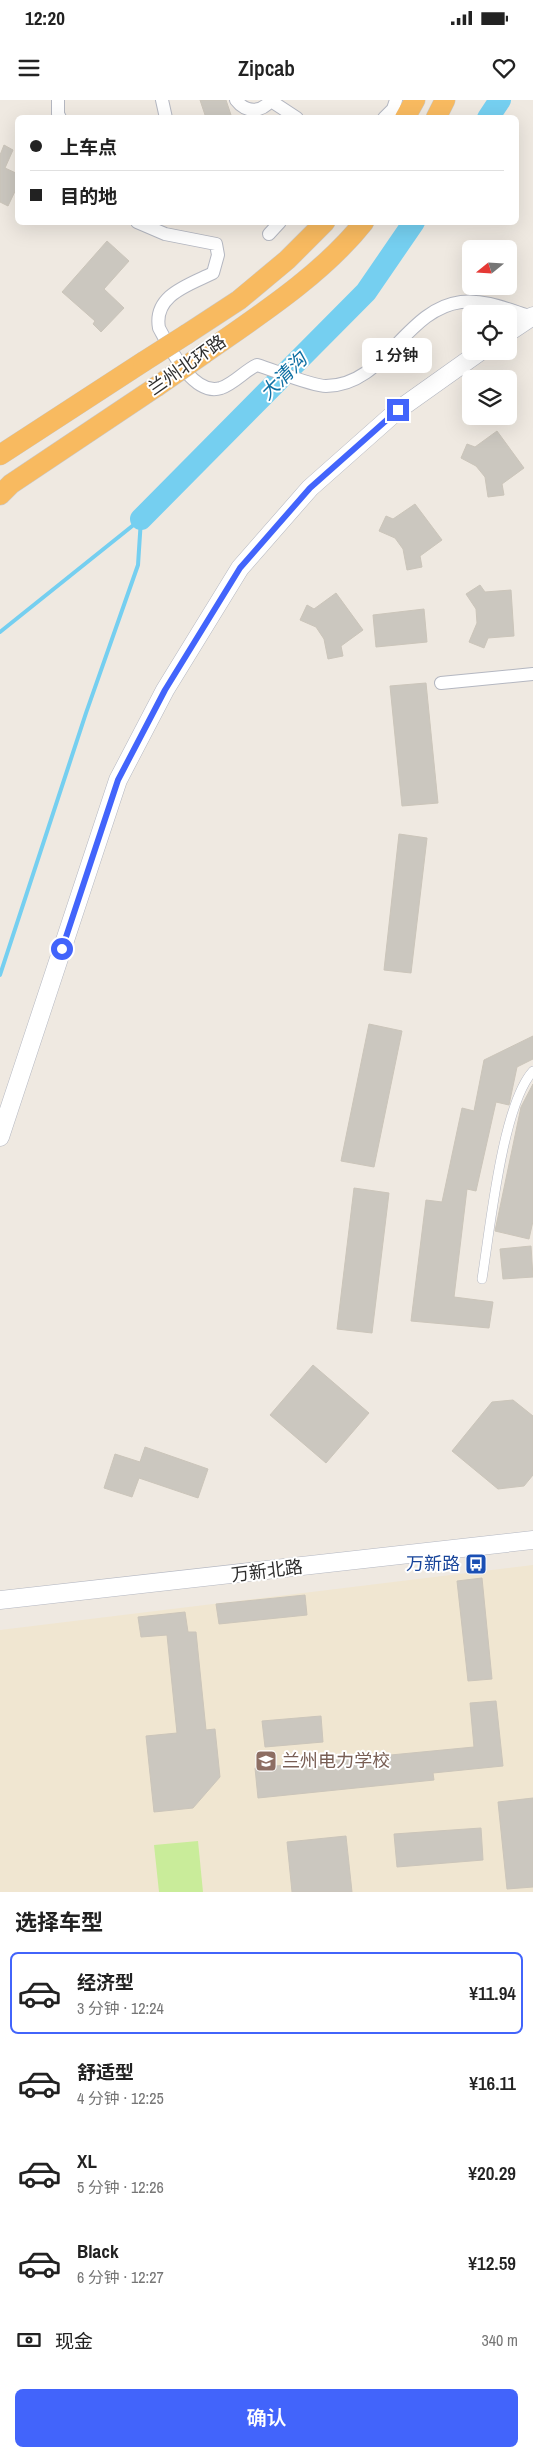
<!DOCTYPE html>
<html lang="zh">
<head>
<meta charset="utf-8">
<style>
  body { margin:0; font-family:"Archivo Narrow","Noto Sans SC",sans-serif; background:#f2f2f2; color:#222; height:100vh; display:flex; flex-direction:column; font-size:19px; white-space:nowrap }
  * { box-sizing:border-box; margin:0 }
  p { font-size:16px; color:#767676 }
  .icon { flex:none; width:28px; height:28px; fill:none; stroke:currentColor; stroke-width:2; stroke-linecap:round; stroke-linejoin:round }
  .map { position:relative; height:1792px; overflow:hidden }
  .drawer { display:flex; flex-direction:column; background:#fff; flex:1 }
  .drawer>* { flex:none }
  .banner { position:absolute; left:15px; top:15px; width:504px; height:110px; border-radius:8px; box-shadow:0 5px 20px #0002; display:grid; align-content:center; height:110px; padding:0 15px; background:#fff }
  .needle { width:32px; rotate:252deg }
  .tools { position:absolute; left:462px; top:140px; display:grid; gap:10px }
  .tools a { display:grid; place-items:center; width:55px; height:55px; border-radius:8px; background:#fff; box-shadow:0 5px 20px #0002; font-size:25px }
  .end { position:absolute; width:22px; height:22px; margin:-11px; border:6px solid #4264fb; background:#fff; box-shadow:0 0 0 2px #fff }
  .from { border-radius:50% }
  .bubble { position:absolute; height:35px; border-radius:8px; background:#fff; box-shadow:0 5px 20px #0002; font-size:16px; font-weight:600; line-height:35px; text-align:center }
  .banner b { display:flex; align-items:center; gap:18px; height:48px; font-size:19px }
  .banner b+b { border-top:1px solid #e0e0e0 }
  .banner i { width:12px; height:12px; background:#222 }
  ul { padding:0; list-style:none }
  li { display:flex; align-items:center; gap:15px; height:82px; margin:0 10px 8px; padding:0 5px; border:2px solid transparent; border-radius:8px }
  li div { flex:1 }
  li b { display:block; font-size:19px }
  li em { font-style:normal; font-weight:600 }
  li.active { border-color:#4264fb }
  li>.icon { width:45px; height:45px; stroke-width:1.5 }
  h2 { padding:0 15px; font-size:22px; line-height:60px }
  .pay { display:flex; align-items:center; gap:12px; height:55px; padding:0 15px; font-size:19px }
  .pay p { margin-inline-start:auto }
  .primary-button { display:flex; gap:10px; margin-top:auto; padding:10px 15px }
  .primary-button a { flex:1; height:58px; border-radius:8px; background:#4264fb; color:#fff; font-size:20px; font-weight:600; line-height:58px; text-align:center }
  .status { display:flex; justify-content:space-between; align-items:center; height:35px; padding:0 25px; background:#fff; direction:ltr }
  .status svg { height:14px; fill:currentColor }
  header { display:flex; justify-content:space-between; align-items:center; height:65px; padding:0 15px; background:#fff; font-size:22px; font-weight:600 }
  .map>svg:first-child { display:block }
  .education { fill:#f0e6d1 }
  .pitch { fill:#c9ec9a }
  .lines { fill:none; stroke-linecap:round; stroke-linejoin:round }
  .stream { stroke:#75cff0; stroke-width:4 }
  .river { stroke:#75cff0; stroke-width:22 }
  .building { fill:#cbc7bf; stroke:#cbc5ba }
  .pedestrian-casing { stroke:#b4b7c1; stroke-width:10 }
  .minor-casing { stroke:#b4b7c1; stroke-width:14 }
  .secondary-casing { stroke:#b4b7c1; stroke-width:19 }
  .trunk-casing { stroke:#c9c9c9; stroke-width:21 }
  .pedestrian { stroke:#fff; stroke-width:9 }
  .minor { stroke:#fff; stroke-width:12 }
  .secondary { stroke:#fff; stroke-width:18 }
  .trunk { stroke:#f8ba60; stroke-width:20 }
  .trunk-bridge-casing { stroke:#c9c9c9; stroke-width:21; stroke-linecap:butt }
  .trunk-bridge { stroke:#f8ba60; stroke-width:20 }
  .route { stroke:#4264fb; stroke-width:6 }
  .labels { text-anchor:middle; stroke-width:4; stroke-linejoin:round; paint-order:stroke }
  .street-label { font-size:18px; fill:#2e2e2e; stroke:#fff }
  .transit-label { font-size:18px; fill:#164399; stroke:#fff; text-anchor:end }
  .education-label { font-size:18px; fill:#785e54; stroke:#fff; text-anchor:start }
  .water-label { font-size:19px; font-style:italic; fill:#0d6fa3; stroke:#fff }
</style>
</head>
<body>
<div class="status"><b>12:20</b><svg viewBox="0 0 49 12"><path d="M0 12V9h3v3zM5 12V6h3v6zM10 12V3h3v9zM15 12V0h3v12zM26 1h20v11H26zM47 4h2v5h-2z"/></svg></div>
<header><svg class="icon" aria-label="menu" viewBox="0 0 24 24"><path d="M4 6h16M4 12h16M4 18h16"/></svg>Zipcab<svg class="icon" aria-label="heart" viewBox="0 0 24 24"><path d="M12 20l-8-8c-3-5 5-10 8-4 3-6 11-1 8 4z"/></svg></header>
<div class="map">
<svg width="533" height="1792" viewBox="0 0 533 1792">
  <rect width="100%" height="100%" fill="#efe9e1"/>
  <path class="education" d="M533 1465V1792H0V1530Z"/>
  <path class="pitch" d="M198 1741 203 1792H159L154 1745Z"/>
  <g class="lines">
    <g class="stream">
      <path d="M0 532 141 419"/>
      <path d="M0 875 86 613 138 465 141 419"/>
    </g>
    <g class="river">
      <path d="M488 18 500 0"/>
      <path d="M141 419 366 192 414 122"/>
    </g>
  </g>
  <g class="building">
    <path d="M200 0H226L232 18H206Z"/>
    <path d="M4 45 13 50 5 68 18 74V85L8 106 0 102V55Z"/>
    <path d="M107 141 129 161 104 189 124 208 101 232 93 224 95 221 62 192Z"/>
    <path d="M497 331 524 368 502 384 504 395 488 397 485 377 476 366 461 358 467 344 475 347Z"/>
    <path d="M415 404 442 440 420 456 422 467 407 470 403 449 395 438 379 431 386 416 393 419Z"/>
    <path d="M480 485 485 492 511 490 514 536 488 538 484 548 469 542 477 523 476 509 466 494Z"/>
    <path d="M336 493 363 530 341 546 343 556 328 559 324 539 316 527 300 520 307 505 314 509Z"/>
    <path d="M424 509 427 542 376 547 373 515Z"/>
    <path d="M426 583 438 703 402 706 390 586Z"/>
    <path d="M399 734 427 738 411 873 384 870Z"/>
    <path d="M369 924 402 931 374 1067 341 1061Z"/>
    <path d="M533 936V959L517 967 509 1005 496 1002 476 1091 467 1089 454 1197 493 1202 489 1228 411 1221 426 1100 442 1102 462 1008 474 1011 484 960Z"/>
    <path d="M533 984V1121L529 1139 495 1131 521 1007Z"/>
    <path d="M354 1088 389 1093 372 1233 337 1229Z"/>
    <path d="M531 1146 533 1177 503 1179 500 1149Z"/>
    <path d="M313 1265 369 1313 326 1363 270 1315Z"/>
    <path d="M513 1300 533 1316V1375L524 1386 498 1389 452 1351 492 1302Z"/>
    <path d="M145 1347 208 1369 198 1398 139 1378 132 1397 104 1388 115 1354 140 1362Z"/>
    <path d="M482 1478 492 1579 468 1581 457 1481Z"/>
    <path d="M305 1495 307 1515 219 1524 216 1504Z"/>
    <path d="M185 1512 188 1532H196L206 1630 215 1629 220 1677 193 1708 154 1712 146 1636 177 1633 167 1535 141 1537 138 1517Z"/>
    <path d="M496 1601 503 1666 433 1673 434 1680 258 1698 255 1668 474 1647 470 1603Z"/>
    <path d="M321 1616 323 1642 265 1647 262 1621Z"/>
    <path d="M533 1698V1787L507 1789 498 1702Z"/>
    <path d="M481 1728 483 1760 397 1767 394 1734Z"/>
    <path d="M346 1736 352 1792H292L287 1742Z"/>
  </g>
  <g class="lines">
    <g class="pedestrian-casing">
      <path id="pedestrian" d="M482 1179C490 1130 502 1005 533 971"/>
    </g>
    <g class="minor-casing">
      <g id="minor">
        <path d="M58 0V14L60 18"/>
        <path d="M162 0 166 18"/>
        <path d="M236 0C246 13 261 13 271 0"/>
        <path d="M271 1 297 18"/>
        <path d="M384 18 393 9 396 0"/>
        <path d="M137 122 165 134 216 144 218 155 213 173C189 185 153 195 159 228 170 248 193 297 221 288 235 283 244 271 257 265 274 270 311 286 326 286 385 286 405 209 461 202 485 199 509 210 532 217"/>
        <path d="M269 134 280 122"/>
        <path d="M441 583 533 574"/>
      </g>
    </g>
    <g class="secondary-casing">
      <g id="secondary">
        <path d="M509 232 533 216"/>
        <path d="M0 1037 118 680 165 590 240 468 310 388 398 310 481 251"/>
        <path d="M0 1500 533 1440"/>
      </g>
    </g>
    <g class="trunk-casing">
      <g id="trunk">
        <path d="M405 18 415 0"/>
        <path d="M436 18 445 0"/>
        <path d="M187 234 239 200 287 160 325 122"/>
        <path d="M205 253C258 216 323 174 364 122"/>
        <path d="M0 355 143 262"/>
        <path d="M0 395 11 384 156 287"/>
      </g>
    </g>
    <use href="#pedestrian" class="pedestrian"/>
    <use href="#minor" class="minor"/>
    <use href="#secondary" class="secondary"/>
    <use href="#trunk" class="trunk"/>
    <g class="trunk-bridge-casing">
      <g id="trunk-bridge">
        <path d="M143 262 187 234"/>
        <path d="M156 287 205 253"/>
      </g>
    </g>
    <use href="#trunk-bridge" class="trunk-bridge"/>
  </g>
  <g class="lines">
    <path class="route" d="M62 849 118 680 165 590 240 468 310 388 398 310"/>
  </g>
  <defs>
    <g id="bus-square" transform="scale(1.125)"><rect x="-9" y="-9" width="18" height="18" rx="4" fill="#1a4fb4" stroke="#fff"/><path d="M-5-6H5V4H4V6H2V4H-2V6H-4V4H-5ZM-3.5-4V0h7V-4ZM-3.5 1.2v1.5H-2V1.2ZM2 1.2v1.5H3.5V1.2Z" fill="#fff"/></g>
    <g id="university-square" transform="scale(1.125)"><rect x="-9" y="-9" width="18" height="18" rx="4" fill="#8d6e63" stroke="#fff"/><path d="M0-5L7-2L0 1L-7-2ZM-4 1L0 2.5L4 1V4Q0 6-4 4Z" fill="#fff"/></g>
  </defs>
  <g fill-rule="evenodd">
    <use href="#bus-square" x="476" y="1464"/>
    <use href="#university-square" x="266" y="1661"/>
  </g>
  <g class="labels">
    <g class="street-label">
      <text transform="translate(187 265) rotate(-35)" y="6">兰州北环路</text>
      <text transform="translate(267 1471) rotate(-7)" y="6">万新北路</text>
    </g>
    <g class="transit-label">
      <text x="460" y="1470">万新路</text>
    </g>
    <g class="education-label">
      <text x="282" y="1667">兰州电力学校</text>
    </g>
    <g class="water-label">
      <text transform="translate(283 276) rotate(-45)" y="7">大清沟</text>
    </g>
  </g>
</svg>
<div class="tools">
<a><svg class="needle" viewBox="-14 -14 28 28"><path d="M0-13l5 13h-10z" fill="#e53935"/><path d="M0 13l5-13h-10z" fill="#767676"/></svg></a>
<a><svg class="icon" aria-label="locate" viewBox="0 0 24 24"><circle cx="12" cy="12" r="6"/><path d="M12 2v4M12 18v4M2 12h4M18 12h4"/></svg></a>
<a><svg class="icon" aria-label="layers" viewBox="0 0 24 24"><path d="M12 4l9 5-9 5-9-5zM3 14l9 5 9-5"/></svg></a>
</div>
<i class="end from" style="left:62px;top:849px"></i>
<i class="end" style="left:398px;top:310px"></i>
<div class="bubble" style="left:362px;top:238px;width:70px">1 分钟</div>
<div class="banner">
<b><i class="from"></i>上车点</b>
<b><i></i>目的地</b>
</div>
</div>
<section class="drawer">
<h2>选择车型</h2>
<ul>
<li class="active"><svg class="icon" aria-label="car" viewBox="0 0 24 24"><path d="M5 17H2v-5l4-1 3-4h7l3 4 3 1v5h-3M9 17h6M6 11h13"/><circle cx="7" cy="17" r="2"/><circle cx="17" cy="17" r="2"/></svg><div><b>经济型</b><p>3 分钟 · 12:24</p></div><em>¥11.94</em></li>
<li><svg class="icon" aria-label="car" viewBox="0 0 24 24"><path d="M5 17H2v-5l4-1 3-4h7l3 4 3 1v5h-3M9 17h6M6 11h13"/><circle cx="7" cy="17" r="2"/><circle cx="17" cy="17" r="2"/></svg><div><b>舒适型</b><p>4 分钟 · 12:25</p></div><em>¥16.11</em></li>
<li><svg class="icon" aria-label="car" viewBox="0 0 24 24"><path d="M5 17H2v-5l4-1 3-4h7l3 4 3 1v5h-3M9 17h6M6 11h13"/><circle cx="7" cy="17" r="2"/><circle cx="17" cy="17" r="2"/></svg><div><b>XL</b><p>5 分钟 · 12:26</p></div><em>¥20.29</em></li>
<li><svg class="icon" aria-label="car" viewBox="0 0 24 24"><path d="M5 17H2v-5l4-1 3-4h7l3 4 3 1v5h-3M9 17h6M6 11h13"/><circle cx="7" cy="17" r="2"/><circle cx="17" cy="17" r="2"/></svg><div><b>Black</b><p>6 分钟 · 12:27</p></div><em>¥12.59</em></li>
</ul>
<div class="pay"><svg class="icon" aria-label="cash" viewBox="0 0 24 24"><path d="M3 7h18v10H3z"/><circle cx="12" cy="12" r="2"/></svg>现金<p>340 m</p></div>
<div class="primary-button"><a>确认</a></div>
</section>
</body>
</html>
